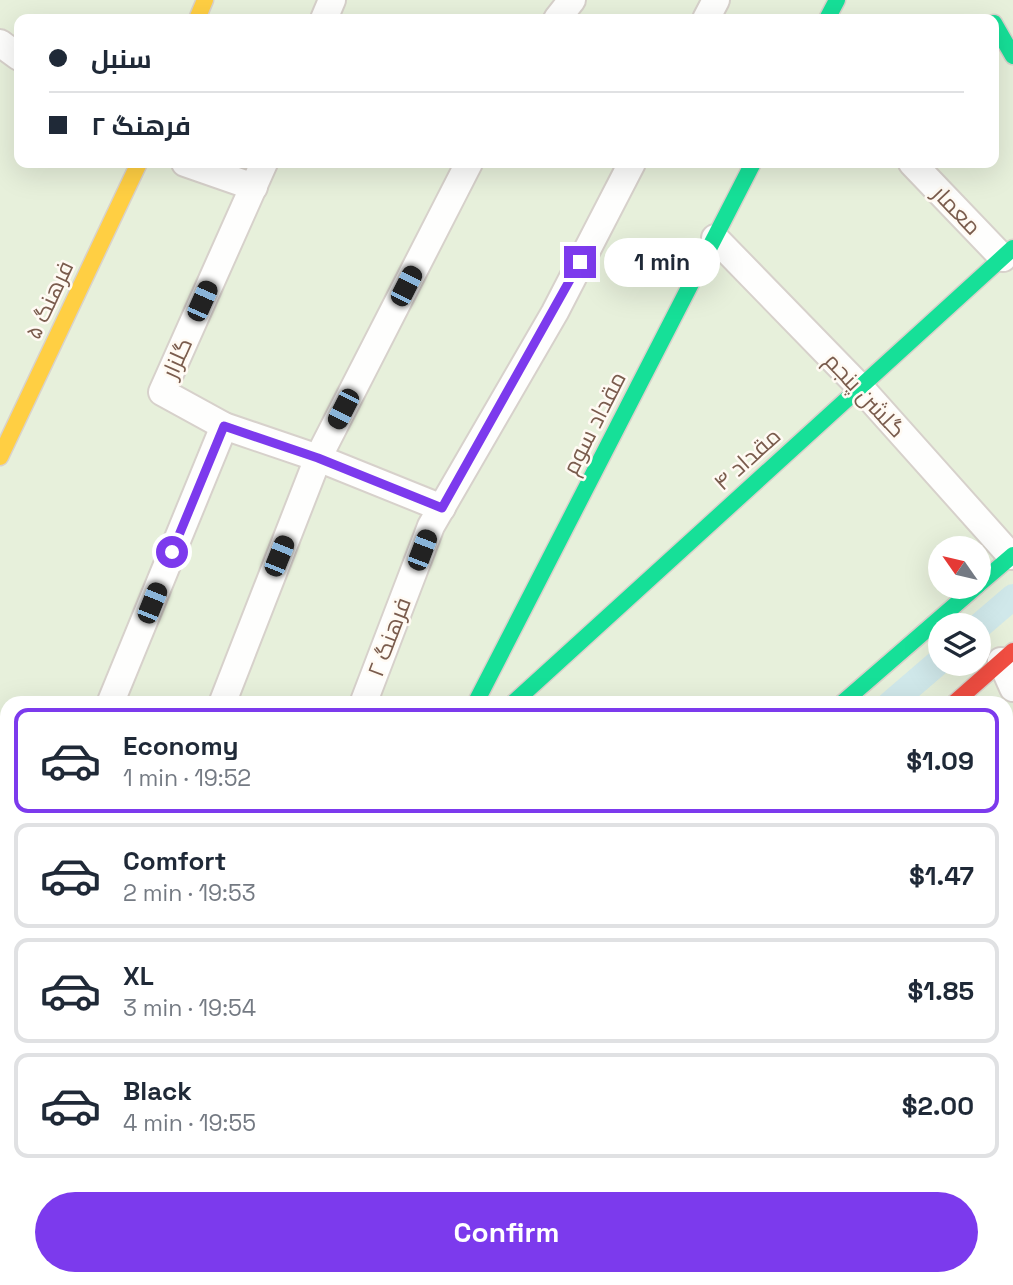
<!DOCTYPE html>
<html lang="en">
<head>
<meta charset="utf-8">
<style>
  body { margin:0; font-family:"Space Grotesk",Cairo,sans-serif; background:#f6f6f7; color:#1f2937; height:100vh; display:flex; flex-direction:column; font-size:26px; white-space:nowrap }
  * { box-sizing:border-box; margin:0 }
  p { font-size:23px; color:#747a83 }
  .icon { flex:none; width:38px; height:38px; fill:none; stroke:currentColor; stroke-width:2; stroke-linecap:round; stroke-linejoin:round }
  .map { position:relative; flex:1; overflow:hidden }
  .panel { position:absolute; left:0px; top:696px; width:1013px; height:590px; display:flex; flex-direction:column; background:#fff; border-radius:21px 21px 0 0; box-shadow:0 7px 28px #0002 }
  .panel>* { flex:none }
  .banner { position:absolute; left:14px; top:14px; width:985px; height:154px; border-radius:14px; box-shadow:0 7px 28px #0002; display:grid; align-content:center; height:154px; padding:0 35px; background:#fff }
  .needle { width:46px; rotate:304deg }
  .fabs { position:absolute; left:928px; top:536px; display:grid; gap:14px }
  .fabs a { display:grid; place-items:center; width:63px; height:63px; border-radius:50%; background:#fff; box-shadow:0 7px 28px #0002; font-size:35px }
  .end { position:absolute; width:32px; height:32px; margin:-16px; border:9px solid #7c3aed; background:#fff; box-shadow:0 0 0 4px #fff }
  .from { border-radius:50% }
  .bubble { position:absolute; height:49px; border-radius:24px; background:#fff; box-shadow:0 7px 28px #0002; font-size:23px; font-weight:600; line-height:49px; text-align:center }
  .car { position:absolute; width:21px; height:42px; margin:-21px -10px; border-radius:9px; box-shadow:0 0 5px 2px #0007; background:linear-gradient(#222 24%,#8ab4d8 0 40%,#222 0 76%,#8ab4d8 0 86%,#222 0) }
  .banner b { display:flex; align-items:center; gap:24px; height:66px; font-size:26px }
  .banner b+b { border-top:2px solid #e0e1e3 }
  .banner i { width:18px; height:18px; background:#1f2937 }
  ul { padding:12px 0 0; list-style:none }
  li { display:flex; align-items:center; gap:21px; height:105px; margin:0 14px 10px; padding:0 21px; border:4px solid #e0e1e3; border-radius:14px }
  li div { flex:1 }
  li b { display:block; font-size:26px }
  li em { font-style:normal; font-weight:600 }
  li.on { border-color:#7c3aed }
  li>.icon { width:63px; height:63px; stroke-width:1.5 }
  .cta { display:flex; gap:14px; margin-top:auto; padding:14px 35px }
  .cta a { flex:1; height:80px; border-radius:42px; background:#7c3aed; color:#fff; font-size:28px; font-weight:600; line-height:80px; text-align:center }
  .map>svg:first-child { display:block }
  .green { fill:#e7f0db; fill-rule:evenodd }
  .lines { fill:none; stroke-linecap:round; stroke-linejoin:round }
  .canal { stroke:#d0e8ea; stroke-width:26 }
  .street-casing { stroke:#d7d1cb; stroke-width:30 }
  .fast-casing { stroke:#d9d2cb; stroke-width:19 }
  .slow-casing { stroke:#d9d2cb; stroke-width:19 }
  .jam-casing { stroke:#d9d2cb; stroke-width:19 }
  .path { stroke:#dcd5d0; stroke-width:4.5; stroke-dasharray:2 5; stroke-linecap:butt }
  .street { stroke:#fefefd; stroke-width:26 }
  .fast { stroke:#16e098; stroke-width:16 }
  .slow { stroke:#ffcf43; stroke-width:16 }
  .jam { stroke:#f24e42; stroke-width:16 }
  .wall { fill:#c6bfb9 }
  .building { fill:#e6ded7; stroke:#a19b96; stroke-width:2 }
  .route { stroke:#7c3aed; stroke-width:9 }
  .labels { text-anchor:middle; stroke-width:5; stroke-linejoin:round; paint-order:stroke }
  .street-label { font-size:23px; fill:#7a5c4d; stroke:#fffaf3 }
</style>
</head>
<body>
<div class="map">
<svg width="1013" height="1285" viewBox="0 0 1013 1285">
  <rect width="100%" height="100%" fill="#f9f5f0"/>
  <path class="green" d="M0 0H1013V1285H0ZM19 19H994V163H19ZM940 548H978V586H940ZM940 625H978V663H940ZM7 704H1006V1279H7Z"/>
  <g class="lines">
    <g class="canal">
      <path d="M978 627 1013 597"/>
      <path d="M890 704 940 661"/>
      <path d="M472 1285 474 1279"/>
    </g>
    <g class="street-casing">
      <g id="street">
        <path d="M324 19 332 0"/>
        <path d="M557 19 572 0"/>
        <path d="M706 19 716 0"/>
        <path d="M0 43 19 57"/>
        <path d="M185 163 254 187"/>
        <path d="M264 163 162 392 224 426 318 458 442 508"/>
        <path d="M912 163 1003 258"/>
        <path d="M715 238 860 387 1011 556"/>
        <path d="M1001 661 1013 688"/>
        <path d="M110 704 224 426"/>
        <path d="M222 704 318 458 469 163"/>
        <path d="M363 704 431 526 555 312 632 163"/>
        <path d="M0 974 7 957"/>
        <path d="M1006 1013 1013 1011"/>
        <path d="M0 1043 7 1026"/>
        <path d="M1006 1199 1013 1196"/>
        <path d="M0 1260 7 1243"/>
        <path d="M821 1279 824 1285"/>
        <path d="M127 1285 129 1279"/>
      </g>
    </g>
    <g class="fast-casing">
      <g id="fast">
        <path d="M827 19 837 0"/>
        <path d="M994 23 1013 56"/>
        <path d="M978 585 1013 555"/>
        <path d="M475 704 753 163"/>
        <path d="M512 704 1013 248"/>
        <path d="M841 704 977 586"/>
        <path d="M518 1285 520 1279"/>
      </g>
    </g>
    <g class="slow-casing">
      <g id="slow">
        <path d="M197 19 205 0"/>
        <path d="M0 457 139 163"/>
      </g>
    </g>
    <g class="jam-casing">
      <g id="jam">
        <path d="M953 704 1013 651"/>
        <path d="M425 1285 427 1279"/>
      </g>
    </g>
    <path class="path" d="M1006 755 1013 750"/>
    <use href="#street" class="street"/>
    <use href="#fast" class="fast"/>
    <use href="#slow" class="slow"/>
    <use href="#jam" class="jam"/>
  </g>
  <path class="wall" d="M836 1279H987L989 1285H839Z"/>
  <path class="building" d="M846 1279H987L989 1285H849Z"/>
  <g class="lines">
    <path class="route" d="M172 552 224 426 318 458 442 508 580 262"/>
  </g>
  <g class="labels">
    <g class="street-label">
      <text transform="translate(957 210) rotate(46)" y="8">معمار</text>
      <text transform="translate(49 300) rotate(-65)" y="8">فرهنگ ۵</text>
      <text transform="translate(177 358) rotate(-66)" y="8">گلزار</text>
      <text transform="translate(865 395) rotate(47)" y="8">گلشن پنجم</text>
      <text transform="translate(594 423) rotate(-63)" y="8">مقداد سوم</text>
      <text transform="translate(747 459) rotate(-42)" y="8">مقداد ۴</text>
      <text transform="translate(389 637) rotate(-69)" y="8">فرهنگ ۲</text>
    </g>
  </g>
</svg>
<div class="fabs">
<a><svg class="needle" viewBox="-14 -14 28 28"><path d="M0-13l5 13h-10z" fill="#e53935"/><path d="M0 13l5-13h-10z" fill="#747a83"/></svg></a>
<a><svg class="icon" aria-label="layers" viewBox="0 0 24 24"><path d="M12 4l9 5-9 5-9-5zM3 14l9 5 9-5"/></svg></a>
</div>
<i class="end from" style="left:172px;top:552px"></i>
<i class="end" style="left:580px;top:262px"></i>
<div class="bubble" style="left:604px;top:238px;width:116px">1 min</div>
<i class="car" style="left:406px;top:286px;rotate:27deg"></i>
<i class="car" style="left:202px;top:301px;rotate:24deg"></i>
<i class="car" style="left:343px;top:409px;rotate:207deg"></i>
<i class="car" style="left:422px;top:550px;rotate:21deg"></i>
<i class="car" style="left:279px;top:556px;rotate:22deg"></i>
<i class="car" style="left:152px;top:603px;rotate:22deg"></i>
<div class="banner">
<b><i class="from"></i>سنبل</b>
<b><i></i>فرهنگ ۲</b>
</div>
<section class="panel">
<ul>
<li class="on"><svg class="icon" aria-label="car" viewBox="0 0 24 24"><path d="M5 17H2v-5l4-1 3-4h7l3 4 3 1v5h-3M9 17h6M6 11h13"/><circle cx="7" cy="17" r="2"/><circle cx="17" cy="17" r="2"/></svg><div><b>Economy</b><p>1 min · 19:52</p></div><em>$1.09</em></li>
<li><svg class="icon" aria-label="car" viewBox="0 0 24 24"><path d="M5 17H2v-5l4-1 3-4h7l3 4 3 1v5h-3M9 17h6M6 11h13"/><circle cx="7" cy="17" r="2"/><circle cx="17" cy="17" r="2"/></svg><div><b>Comfort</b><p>2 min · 19:53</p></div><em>$1.47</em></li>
<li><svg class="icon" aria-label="car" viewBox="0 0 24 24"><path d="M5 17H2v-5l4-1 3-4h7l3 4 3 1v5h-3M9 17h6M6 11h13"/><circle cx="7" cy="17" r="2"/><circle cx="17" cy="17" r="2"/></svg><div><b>XL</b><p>3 min · 19:54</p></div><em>$1.85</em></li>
<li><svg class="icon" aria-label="car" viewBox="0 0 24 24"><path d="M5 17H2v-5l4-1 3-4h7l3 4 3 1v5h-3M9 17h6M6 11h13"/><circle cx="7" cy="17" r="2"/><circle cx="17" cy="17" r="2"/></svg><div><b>Black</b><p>4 min · 19:55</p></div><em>$2.00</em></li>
</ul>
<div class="cta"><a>Confirm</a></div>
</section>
</div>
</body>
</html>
